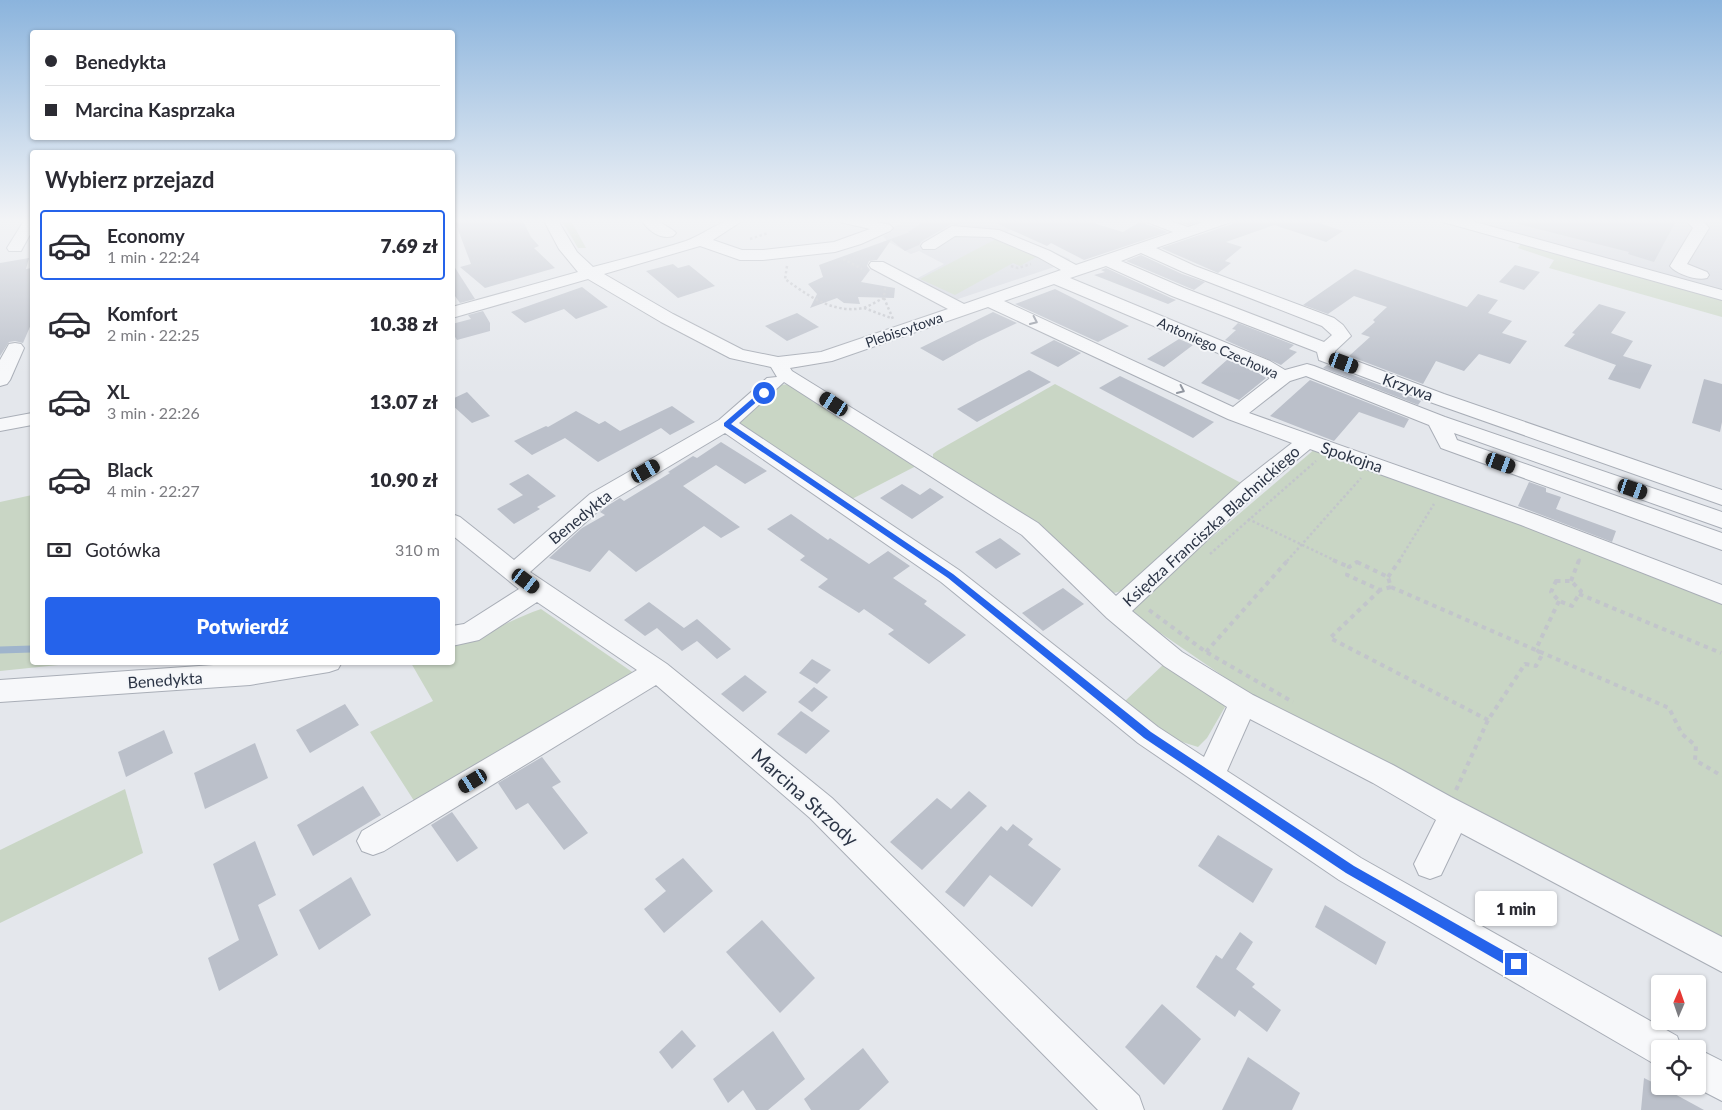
<!DOCTYPE html>
<html lang="pl">
<head>
<meta charset="utf-8">
<style>
  body { margin:0; font-family:Lato,sans-serif; background:#f2f2f3; color:#2b2b33; height:100vh; display:flex; flex-direction:column; font-size:19px; white-space:nowrap }
  * { box-sizing:border-box; margin:0 }
  p { font-size:16px; color:#7c7c81 }
  .icon { flex:none; width:28px; height:28px; fill:none; stroke:currentColor; stroke-width:2; stroke-linecap:round; stroke-linejoin:round }
  .map { position:relative; flex:1; overflow:hidden }
  .details { position:absolute; left:30px; top:150px; width:425px; height:515px; display:flex; flex-direction:column; background:#fff; border-radius:5px; box-shadow:0 1px 4px #0004 }
  .details>* { flex:none }
  .hud { position:absolute; left:30px; top:30px; width:425px; height:110px; border-radius:5px; box-shadow:0 1px 4px #0004; display:grid; align-content:center; height:110px; padding:0 15px; background:#fff }
  .needle { width:32px; rotate:2deg }
  .controls { position:absolute; left:1651px; top:975px; display:grid; gap:10px }
  .controls a { display:grid; place-items:center; width:55px; height:55px; border-radius:5px; background:#fff; box-shadow:0 1px 4px #0004; font-size:25px }
  .end { position:absolute; width:22px; height:22px; margin:-11px; border:6px solid #2563eb; background:#fff; box-shadow:0 0 0 2px #fff }
  .from { border-radius:50% }
  .bubble { position:absolute; height:35px; border-radius:5px; background:#fff; box-shadow:0 1px 4px #0004; font-size:16px; font-weight:800; line-height:35px; text-align:center }
  .car { position:absolute; width:15px; height:30px; margin:-15px -8px; border-radius:6px; box-shadow:0 0 4px 1px #0007; background:linear-gradient(#222 24%,#8ab4d8 0 40%,#222 0 76%,#8ab4d8 0 86%,#222 0) }
  .hud b { display:flex; align-items:center; gap:18px; height:48px; font-size:19px }
  .hud b+b { border-top:1px solid #e1e1e2 }
  .hud i { width:12px; height:12px; background:#2b2b33 }
  ul { padding:0; list-style:none }
  li { display:flex; align-items:center; gap:15px; height:70px; margin:0 10px 8px; padding:0 5px; border:2px solid transparent; border-radius:5px }
  li div { flex:1 }
  li b { display:block; font-size:19px }
  li em { font-style:normal; font-weight:800 }
  li.current { border-color:#2563eb }
  li>.icon { width:45px; height:45px; stroke-width:1.5 }
  h2 { padding:0 15px; font-size:22px; line-height:60px }
  .pay { display:flex; align-items:center; gap:12px; height:55px; padding:0 15px; font-size:19px }
  .pay p { margin-inline-start:auto }
  .cta { display:flex; gap:10px; margin-top:auto; padding:10px 15px }
  .cta a { flex:1; height:58px; border-radius:5px; background:#2563eb; color:#fff; font-size:20px; font-weight:800; line-height:58px; text-align:center }
  .map>svg:first-child { display:block }
  .built { fill:#d2d6de }
  .green { fill:#c9d6c5 }
  .lines { fill:none; stroke-linecap:round; stroke-linejoin:round }
  .stream { stroke:#9fb4cc; stroke-width:7 }
  .building { fill:#bbc0ca }
  .minor-casing { stroke:#a9aeb7; stroke-width:2 }
  .path-far1 { stroke:#c2c5cb; stroke-width:2.5; stroke-dasharray:2.5 2.5; stroke-linecap:butt }
  .path { stroke:#c2c5cb; stroke-width:4; stroke-dasharray:4.5 4.5; stroke-linecap:butt }
  .minor { fill:#f7f8fa; fill-rule:evenodd }
  .oneway { stroke:#9196a0 }
  .route { fill:#2563eb }
  .labels { text-anchor:middle; stroke-width:4; stroke-linejoin:round; paint-order:stroke }
  .far-street-label { font-size:14px; fill:#2b3445; stroke:#f4f6f9 }
  .street-label { font-size:16px; fill:#2b3445; stroke:#f4f6f9 }
  .near-street-label { font-size:19px; fill:#2b3445; stroke:#f4f6f9 }
</style>
</head>
<body>
<div class="map">
<svg width="1722" height="1110" viewBox="0 0 1722 1110">
  <rect width="100%" height="100%" fill="#e4e7ec"/>
  <g class="built">
    <path d="M910 219H1009L1007 220 1019 224 1007 232 1070 259 1069 262 955 300 916 279 944 264 919 251 911 254 887 241 883 236 893 231 890 229Z"/>
    <path d="M1455 219H1722V292L1561 248Z"/>
  </g>
  <g class="green">
    <path d="M561 219H570L586 248H578Z"/>
    <path d="M996 239 1038 256 1020 266 1013 263 955 295 920 279Z"/>
    <path d="M1522 242 1722 297V317L1549 268 1554 260 1518 248Z"/>
    <path d="M794 384 920 464 850 500 737 423 777 385Z"/>
    <path d="M1055 384 1241 483 1122 591 1114 593 1106 591 933 458V454L937 451Z"/>
    <path d="M1316 448 1722 598V938L1249 694 1127 610Z"/>
    <path d="M32 495V662L78 663 0 671V502Z"/>
    <path d="M541 609 638 676 418 807 370 732 433 701 411 663 452 662 453 645C484 637 511 619 541 609Z"/>
    <path d="M1166 662 1223 700 1225 707 1207 738 1198 747 1176 740 1124 702Z"/>
    <path d="M125 789 143 853 0 923V850Z"/>
  </g>
  <g class="lines">
    <path class="stream" d="M0 650 32 649"/>
  </g>
  <g class="building">
    <path d="M454 219H522L531 237 539 246 534 248 555 268 485 288 460 267 471 264Z"/>
    <path d="M928 219H967L957 225 951 224 922 241 919 245 905 251 891 240 877 260 869 261 867 266 870 270 861 282 895 288 894 298 858 297 860 304 844 303 837 298 810 308 817 294 808 284 823 277 819 265 910 232H908Z"/>
    <path d="M987 219H1080L1123 232 1143 220 1146 224 1168 232 1084 260 1051 243 1047 246Z"/>
    <path d="M1170 219H1207L1188 225Z"/>
    <path d="M1235 219H1307L1343 231 1326 242 1274 225 1226 242 1242 247 1225 261 1231 263 1218 273 1161 248 1232 224Z"/>
    <path d="M1518 219H1677L1654 262 1628 254 1629 252 1518 224Z"/>
    <path d="M1141 255 1182 274 1205 282 1194 290 1126 261Z"/>
    <path d="M29 258 26 269 32 268V322L23 343 15 341 9 342 0 356V263Z"/>
    <path d="M452 263 475 299 460 303 452 292Z"/>
    <path d="M673 264 678 268 689 265 715 286 678 298 646 271Z"/>
    <path d="M1515 265 1540 272 1524 290 1499 282Z"/>
    <path d="M1106 268 1171 298 1176 300 1168 304 1094 275 1105 272 1101 270Z"/>
    <path d="M1355 269 1467 307 1478 294 1498 300 1488 313 1512 321 1502 333 1527 341 1510 364 1479 354 1464 371 1436 361 1423 384 1349 356 1370 337 1361 334 1375 322 1373 320 1387 307 1354 296 1328 314 1303 305Z"/>
    <path d="M582 287 608 307 576 319 564 309 525 323 511 312Z"/>
    <path d="M1055 289 1129 326 1098 342 1015 304Z"/>
    <path d="M1599 304 1626 312 1611 333 1633 341 1623 356 1652 365 1640 389 1608 379 1616 365 1564 346 1575 334 1572 333Z"/>
    <path d="M483 311 490 323V331L457 340 452 332V324L471 319 468 315Z"/>
    <path d="M993 312 1017 323 977 342 943 361 920 348Z"/>
    <path d="M797 313 819 327 787 341 765 326Z"/>
    <path d="M1238 323 1294 345 1289 349 1297 352 1281 365 1225 340 1236 330 1232 329Z"/>
    <path d="M1179 339 1193 345 1164 367 1147 359Z"/>
    <path d="M1054 340 1081 353 1058 367 1030 353Z"/>
    <path d="M1228 359 1255 371 1266 378 1239 400 1201 383Z"/>
    <path d="M1327 365 1421 401 1418 405 1323 368Z"/>
    <path d="M1029 370 1051 382 977 422 957 409Z"/>
    <path d="M1120 376 1214 422 1193 438 1099 388Z"/>
    <path d="M1704 379 1722 384V422L1720 432 1692 423Z"/>
    <path d="M1310 380 1409 419 1404 428 1359 412 1334 441 1270 416Z"/>
    <path d="M467 392 490 416 472 423 452 405V399Z"/>
    <path d="M672 406 695 422 670 435 661 428 598 462 565 438 532 455 514 441 546 426 548 427 576 411 599 424 605 421 620 431Z"/>
    <path d="M721 442 767 471 745 484 716 465 683 486 740 527 721 538 704 526 636 572 609 550 590 572 549 558 582 528 605 515 600 512 607 506 620 498 624 501 670 473 668 472 693 456 697 458Z"/>
    <path d="M528 474 556 496 537 507 540 509 514 524 497 509 523 495 509 484Z"/>
    <path d="M1529 482 1546 488V492L1561 497 1556 509 1616 531 1612 542 1518 506Z"/>
    <path d="M902 484 920 495 930 488 944 497 912 519 880 498Z"/>
    <path d="M791 514 828 540 830 538 869 564 888 551 910 566 893 578 927 601 924 604 966 635 929 664 888 634 894 630 864 609 859 613 818 587 828 579 800 560 805 556 767 529Z"/>
    <path d="M1000 538 1021 554 996 569 975 552Z"/>
    <path d="M1063 588 1084 604 1043 631 1022 613Z"/>
    <path d="M649 602 684 628 697 619 731 649 717 659 697 641 682 651 657 628 645 636 624 620Z"/>
    <path d="M812 659 831 670 817 684 799 673Z"/>
    <path d="M745 675 767 692 743 712 721 694Z"/>
    <path d="M814 687 828 697 812 712 798 702Z"/>
    <path d="M345 704 359 725 310 753 296 730Z"/>
    <path d="M801 711 830 731 806 754 777 734Z"/>
    <path d="M164 730 173 753 126 777 118 752Z"/>
    <path d="M255 743 268 778 205 809 194 773Z"/>
    <path d="M542 757 561 782 552 787 588 833 564 850 528 803 516 810 498 783Z"/>
    <path d="M363 786 381 815 313 856 297 825Z"/>
    <path d="M969 791 987 806 922 870 890 842 937 798 951 809Z"/>
    <path d="M452 812 478 848 457 862 431 825Z"/>
    <path d="M1013 824 1033 839 1028 845 1061 869 1032 907 990 875 964 907 945 892 1001 826 1007 831Z"/>
    <path d="M1218 835 1273 869 1253 903 1198 866Z"/>
    <path d="M255 841 276 895 258 905 278 955 219 991 208 958 239 940 213 864Z"/>
    <path d="M683 858 713 891 664 933 644 909 666 891 655 879Z"/>
    <path d="M351 877 371 915 319 950 299 910Z"/>
    <path d="M1325 905 1386 942 1376 965 1315 927Z"/>
    <path d="M762 920 815 978 780 1013 726 952Z"/>
    <path d="M1240 932 1253 942 1236 969 1255 984 1252 987 1281 1010 1267 1032 1239 1010 1235 1017 1196 987 1216 955 1222 959Z"/>
    <path d="M1162 1004 1201 1039 1164 1085 1125 1047Z"/>
    <path d="M682 1030 696 1046 672 1069 659 1052Z"/>
    <path d="M773 1031 805 1079 768 1110H756L743 1090 728 1103 713 1079Z"/>
    <path d="M863 1048 889 1082 859 1110H811L804 1099Z"/>
    <path d="M1248 1057 1300 1093 1292 1110H1222Z"/>
    <path d="M1644 1078 1660 1086 1704 1110H1641Z"/>
  </g>
  <g class="lines">
    <g class="minor-casing">
      <g id="minor">
        <path d="M25 219H32V231L21 251H9L7 248Z"/>
        <path d="M543 219H557L577 252 593 267C624 259 655 251 686 241 708 233 722 217 745 219L713 240 742 250H763L834 242 870 229 840 222 838 219H864L890 225 893 228 890 231 861 244 835 252 763 260H740L700 246 604 274 673 314 743 350 778 357 821 352 948 309 871 268 869 265 871 262H883L964 304 1061 270 1038 257 991 237 955 236 935 249H923L921 246 923 243 952 226 999 230 1050 251 1076 265 1173 232 1147 222 1145 219H1165L1188 227 1212 219H1233L1231 222 1156 248 1195 266 1334 318 1343 325 1351 336 1335 351V353L1444 394 1722 490V505L1430 402 1319 360 1317 352 1172 296 1106 266 1070 278 1270 361 1285 370 1307 364 1314 366 1445 417 1722 512V528L1454 433 1457 440 1722 533V550L1441 448 1429 425 1306 376 1290 381 1249 413 1537 515 1722 585V604L1521 525 1310 449 1258 492 1132 611 1182 652 1253 695 1393 765 1451 797 1722 937V972L1461 833 1441 875 1430 879 1419 875 1414 864 1436 820 1373 783 1250 719 1227 771 1361 858 1677 1036 1682 1049H1660V1066L1651 1062 1339 880 1138 743 941 582 725 433 606 504 530 572 667 664 832 798 1139 1096 1144 1110H1098L810 818 656 685 384 851 373 855 362 851 357 841 362 831 637 670 537 602 479 640 452 646V626L464 624 519 589 452 535V514L460 517 514 560 590 494 719 420 767 378 777 377 771 367 730 358 661 322 588 279 452 318V307L578 272 559 249ZM1141 253 1183 272 1322 326 1332 335 1324 342 1184 288 1121 261ZM1054 284 1256 369 1270 378 1233 407 1004 301ZM988 307 1228 419 1292 443 1242 482 1116 596 1038 523 792 371 790 368 832 361ZM784 382 1022 535 1107 618 1164 666 1227 707 1204 757 1158 727 959 570 739 423Z"/>
        <path d="M641 219H656C662 224 673 229 676 233L673 236C660 240 647 230 641 219Z"/>
        <path d="M1441 219H1464L1722 290V300L1443 222Z"/>
        <path d="M1685 219H1702L1709 228 1687 264 1707 272 1709 275 1707 278C1697 281 1676 274 1670 266L1693 228Z"/>
        <path d="M15 343 21 344 24 348 10 380 7 384 0 386V360L9 344Z"/>
        <path d="M32 413V425L0 431V419Z"/>
        <path d="M256 662H342L338 669 329 672 250 685 0 702V680Z"/>
        <path d="M1698 1049 1722 1061V1101L1693 1086H1698Z"/>
      </g>
    </g>
    <g class="path-far1">
      <path d="M750 239 768 233"/>
      <path d="M843 259 862 269"/>
      <path d="M787 266 785 279C807 295 833 314 863 308 870 306 877 301 884 298L885 287"/>
      <path d="M1011 266 1018 268 1031 264"/>
      <path d="M884 298 893 319"/>
      <path d="M864 308 891 318"/>
      <path d="M1248 519 1336 561"/>
      <path d="M1210 554 1316 461"/>
      <path d="M1287 561 1361 478"/>
      <path d="M1399 561 1434 504"/>
      <path d="M1579 561 1580 558"/>
    </g>
    <g class="path">
      <path d="M1333 560 1349 567"/>
      <path d="M1357 562 1388 577 1391 587 1380 590 1347 575 1349 567Z"/>
      <path d="M1388 577 1400 560"/>
      <path d="M1556 581H1571L1581 591 1572 606 1559 601 1551 592Z"/>
      <path d="M1571 581 1579 560"/>
      <path d="M1391 587 1669 708 1682 734 1696 746 1695 760 1722 776"/>
      <path d="M1380 590 1330 638 1488 720"/>
      <path d="M1579 594 1721 653"/>
      <path d="M1149 610 1206 652 1293 702"/>
      <path d="M1206 652 1288 560"/>
      <path d="M1456 790 1488 720 1525 664 1536 666 1542 655 1536 649 1559 601"/>
    </g>
    <use href="#minor" class="minor"/>
  </g>
  <defs><path id="oneway-chevron" d="M-2-3.5L2.5 0L-2 3.5" fill="none" stroke-width="1.6" stroke-linecap="round" stroke-linejoin="round" transform="scale(1.25)"/></defs>
  <g class="oneway">
    <use href="#oneway-chevron" transform="translate(1034 321) rotate(25)"/>
    <use href="#oneway-chevron" transform="translate(1181 390) rotate(25)"/>
  </g>
  <linearGradient id="sky" x2="0" y2="1"><stop stop-color="#8bb4dd"/><stop offset="0.59" stop-color="#f3f4f6"/><stop offset="1" stop-color="#f3f4f6" stop-opacity="0"/></linearGradient>
  <rect width="1722" height="374" fill="url(#sky)"/>
  <path class="route" d="M761 391 767 393 731 424 953 574 1151 732 1354 866 1520 960 1521 964 1520 968 1516 970 1511 968 1346 873 1144 738 948 578 724 426V423Z"/>
  <g class="labels">
    <g class="far-street-label">
      <text transform="translate(904 330) rotate(-19)" y="5">Plebiscytowa</text>
      <text transform="translate(1218 348) rotate(24)" y="5">Antoniego Czechowa</text>
    </g>
    <g class="street-label">
      <text transform="translate(1408 387) rotate(20)" y="6">Krzywa</text>
      <text transform="translate(1352 457) rotate(19)" y="6">Spokojna</text>
      <text transform="translate(580 517) rotate(-39)" y="6">Benedykta</text>
      <text transform="translate(1211 526) rotate(-42)" y="6">Księdza Franciszka Blachnickiego</text>
      <text transform="translate(165 680) rotate(-4)" y="6">Benedykta</text>
    </g>
    <g class="near-street-label">
      <text transform="translate(805 797) rotate(42)" y="7">Marcina Strzody</text>
    </g>
  </g>
</svg>
<div class="controls">
<a><svg class="needle" viewBox="-14 -14 28 28"><path d="M0-13l5 13h-10z" fill="#e53935"/><path d="M0 13l5-13h-10z" fill="#7c7c81"/></svg></a>
<a><svg class="icon" aria-label="locate" viewBox="0 0 24 24"><circle cx="12" cy="12" r="6"/><path d="M12 2v4M12 18v4M2 12h4M18 12h4"/></svg></a>
</div>
<i class="end from" style="left:764px;top:393px"></i>
<i class="end" style="left:1516px;top:964px"></i>
<div class="bubble" style="left:1475px;top:891px;width:82px">1 min</div>
<i class="car" style="left:1344px;top:363px;rotate:110deg"></i>
<i class="car" style="left:834px;top:404px;rotate:303deg"></i>
<i class="car" style="left:1501px;top:463px;rotate:110deg"></i>
<i class="car" style="left:646px;top:471px;rotate:60deg"></i>
<i class="car" style="left:1633px;top:489px;rotate:109deg"></i>
<i class="car" style="left:526px;top:581px;rotate:127deg"></i>
<i class="car" style="left:473px;top:781px;rotate:239deg"></i>
<div class="hud">
<b><i class="from"></i>Benedykta</b>
<b><i></i>Marcina Kasprzaka</b>
</div>
<section class="details">
<h2>Wybierz przejazd</h2>
<ul>
<li class="current"><svg class="icon" aria-label="car" viewBox="0 0 24 24"><path d="M5 17H2v-5l4-1 3-4h7l3 4 3 1v5h-3M9 17h6M6 11h13"/><circle cx="7" cy="17" r="2"/><circle cx="17" cy="17" r="2"/></svg><div><b>Economy</b><p>1 min · 22:24</p></div><em>7.69 zł</em></li>
<li><svg class="icon" aria-label="car" viewBox="0 0 24 24"><path d="M5 17H2v-5l4-1 3-4h7l3 4 3 1v5h-3M9 17h6M6 11h13"/><circle cx="7" cy="17" r="2"/><circle cx="17" cy="17" r="2"/></svg><div><b>Komfort</b><p>2 min · 22:25</p></div><em>10.38 zł</em></li>
<li><svg class="icon" aria-label="car" viewBox="0 0 24 24"><path d="M5 17H2v-5l4-1 3-4h7l3 4 3 1v5h-3M9 17h6M6 11h13"/><circle cx="7" cy="17" r="2"/><circle cx="17" cy="17" r="2"/></svg><div><b>XL</b><p>3 min · 22:26</p></div><em>13.07 zł</em></li>
<li><svg class="icon" aria-label="car" viewBox="0 0 24 24"><path d="M5 17H2v-5l4-1 3-4h7l3 4 3 1v5h-3M9 17h6M6 11h13"/><circle cx="7" cy="17" r="2"/><circle cx="17" cy="17" r="2"/></svg><div><b>Black</b><p>4 min · 22:27</p></div><em>10.90 zł</em></li>
</ul>
<div class="pay"><svg class="icon" aria-label="cash" viewBox="0 0 24 24"><path d="M3 7h18v10H3z"/><circle cx="12" cy="12" r="2"/></svg>Gotówka<p>310 m</p></div>
<div class="cta"><a>Potwierdź</a></div>
</section>
</div>
</body>
</html>
